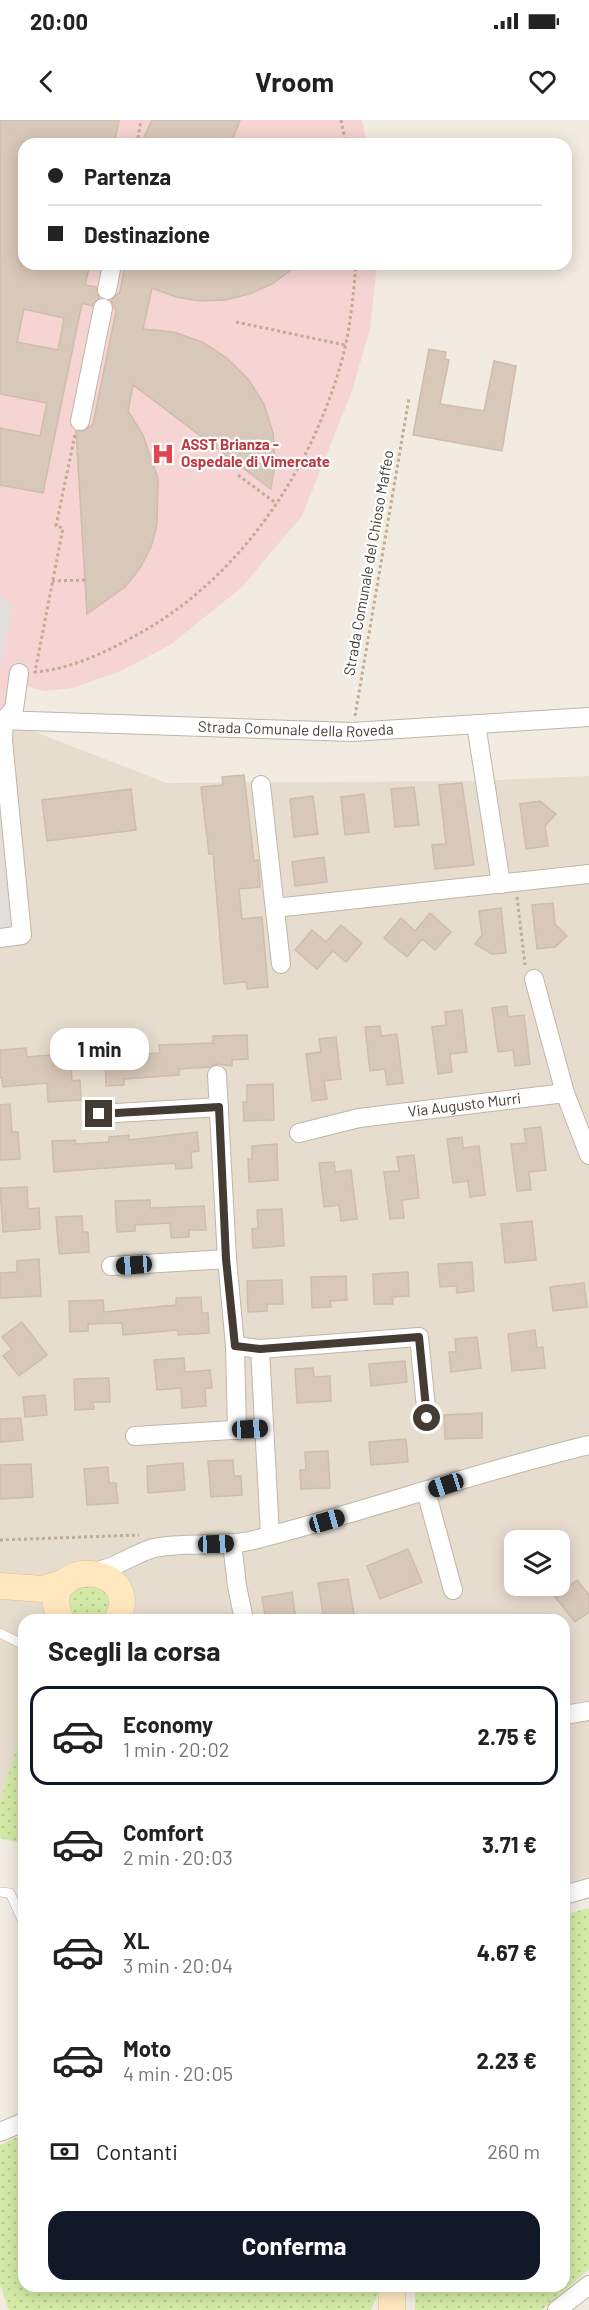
<!DOCTYPE html>
<html lang="it">
<head>
<meta charset="utf-8">
<style>
  body { margin:0; font-family:Barlow,sans-serif; background:#f2f2f2; color:#222; height:100vh; display:flex; flex-direction:column; font-size:22px; white-space:nowrap }
  * { box-sizing:border-box; margin:0 }
  p { font-size:20px; color:#767676 }
  .icon { flex:none; width:33px; height:33px; fill:none; stroke:currentColor; stroke-width:2; stroke-linecap:round; stroke-linejoin:round }
  .map { position:relative; flex:1; overflow:hidden }
  .drawer { position:absolute; left:18px; top:1494px; width:552px; height:678px; display:flex; flex-direction:column; background:#fff; border-radius:18px; box-shadow:0 3px 15px #0003 }
  .drawer>* { flex:none }
  .hud { position:absolute; left:18px; top:18px; width:554px; height:132px; border-radius:18px; box-shadow:0 3px 15px #0003; display:grid; align-content:center; height:132px; padding:0 30px; background:#fff }
  .tools { position:absolute; left:504px; top:1410px; display:grid; gap:12px }
  .tools a { display:grid; place-items:center; width:66px; height:66px; border-radius:12px; background:#fff; box-shadow:0 3px 15px #0003; font-size:30px }
  .end { position:absolute; width:27px; height:27px; margin:-14px; border:8px solid #443b32; background:#fff; box-shadow:0 0 0 3px #fff }
  .from { border-radius:50% }
  .bubble { position:absolute; height:42px; border-radius:18px; background:#fff; box-shadow:0 3px 15px #0003; font-size:20px; font-weight:700; line-height:42px; text-align:center }
  .car { position:absolute; width:18px; height:36px; margin:-18px -9px; border-radius:8px; box-shadow:0 0 4px 2px #0007; background:linear-gradient(#222 24%,#8ab4d8 0 40%,#222 0 76%,#8ab4d8 0 86%,#222 0) }
  .hud b { display:flex; align-items:center; gap:21px; height:57px; font-size:22px }
  .hud b+b { border-top:2px solid #e0e0e0 }
  .hud i { width:15px; height:15px; background:#222 }
  ul { padding:0; list-style:none }
  li { display:flex; align-items:center; gap:18px; height:99px; margin:0 12px 9px; padding:0 18px; border:3px solid transparent; border-radius:18px }
  li div { flex:1 }
  li b { display:block; font-size:22px }
  li em { font-style:normal; font-weight:700 }
  li.current { border-color:#111827 }
  li>.icon { width:54px; height:54px; stroke-width:1.5 }
  h2 { padding:0 30px; font-size:27px; line-height:72px }
  .pay { display:flex; align-items:center; gap:15px; height:66px; padding:0 30px; font-size:22px }
  .pay p { margin-inline-start:auto }
  .button { display:flex; gap:12px; margin-top:auto; padding:12px 30px }
  .button a { flex:1; height:69px; border-radius:18px; background:#111827; color:#fff; font-size:24px; font-weight:700; line-height:69px; text-align:center }
  .status { display:flex; justify-content:space-between; align-items:center; height:42px; padding:0 30px; background:#fff; direction:ltr }
  .status svg { height:16px; fill:currentColor }
  header { display:flex; justify-content:space-between; align-items:center; height:78px; padding:0 30px; background:#fff; font-size:27px; font-weight:700 }
  .map>svg:first-child { display:block }
  .residential { fill:#e7ddcf; fill-rule:evenodd }
  .medical { fill:#f5d4d3 }
  .grass { fill:url(#grass-dots) }
  .parking { fill:#e2dedb }
  .building { fill:#d8c8b9; stroke:#d0bca9; stroke-width:1.5; fill-rule:evenodd }
  .lines { fill:none; stroke-linecap:round; stroke-linejoin:round }
  .lane-casing { stroke:#c1b5a6; stroke-width:10 }
  .street-casing { stroke:#c1b5a6; stroke-width:20 }
  .secondary-casing { stroke:#d9be8f; stroke-width:27 }
  .path { stroke:#c1ac94; stroke-width:3; stroke-dasharray:3 3; stroke-linecap:butt }
  .lane { stroke:#fff; stroke-width:9 }
  .street { stroke:#fff; stroke-width:18 }
  .secondary { stroke:#ffe8bf; stroke-width:26 }
  .route { stroke:#443b32; stroke-width:8 }
  .labels { text-anchor:middle; stroke-width:4.5; stroke-linejoin:round; paint-order:stroke }
  .health-label { font-size:15px; font-weight:bold; fill:#be3a42; stroke:#fff; text-anchor:start }
  .street-label { font-size:15px; fill:#443b32; stroke:#fff }
</style>
</head>
<body>
<div class="status"><b>20:00</b><svg viewBox="0 0 49 12"><path d="M0 12V9h3v3zM5 12V6h3v6zM10 12V3h3v9zM15 12V0h3v12zM26 1h20v11H26zM47 4h2v5h-2z"/></svg></div>
<header><svg class="icon" aria-label="back" viewBox="0 0 24 24"><path d="M15 5l-7 7 7 7"/></svg>Vroom<svg class="icon" aria-label="heart" viewBox="0 0 24 24"><path d="M12 20l-8-8c-3-5 5-10 8-4 3-6 11-1 8 4z"/></svg></header>
<div class="map">
<svg width="589" height="2190" viewBox="0 0 589 2190">
  <defs>
    <pattern id="grass-dots" width="8" height="8" patternUnits="userSpaceOnUse" patternTransform="scale(1.5)"><rect width="8" height="8" fill="#d3eaa6"/><path d="M2 2h.1M6 6h.1" fill="none" stroke="#b6ca8f" stroke-width="1.8" stroke-linecap="round"/></pattern>
  </defs>
  <rect width="100%" height="100%" fill="#f2ebe1"/>
  <path class="residential" d="M4 600 167 663 472 661 589 656V1757L564 1765V1500H24V1605L0 1682V601ZM514 1420H560V1466H514Z"/>
  <path class="medical" d="M0 0H362L367 24H24V144H377L370 209 352 271 302 396 242 467 170 525 121 551 72 568 45 571 14 563 8 587 0 589Z"/>
  <g class="grass">
    <circle cx="89" cy="1483" r="19"/>
    <path d="M24 1605V1724L0 1718V1682Z"/>
    <path d="M589 1788V2149L542 2190H415V2166H564V1795Z"/>
    <path d="M24 2014V2166H381L371 2190H9L0 2164V2025Z"/>
  </g>
  <g class="parking">
    <path d="M0 476 10 482 12 490 0 548Z"/>
    <path d="M0 669 22 815 0 818Z"/>
  </g>
  <g class="building">
    <path d="M0 0H119L114 24H75L59 21 58 24H24V144L75 147V144H90L85 165 96 167 99 178 92 186 82 183 43 373 0 365V308L40 316 47 283 0 274ZM24 189 64 198 58 230 17 222Z"/>
    <path d="M152 0H240L231 24H141Z"/>
    <path d="M125 144H299L272 164 249 174 225 180 200 181 176 177 152 168 143 209 174 212 202 222 227 238 248 259 264 284 273 313 275 342 271 369 133 265 128 291 143 315 158 358 157 405 151 427 140 448 125 467 87 494 76 311H84L93 304 116 191 111 180 120 172Z"/>
    <path d="M429 229 446 232 445 239 449 240 440 284 484 291 494 241 516 246 502 331 413 315Z"/>
    <path d="M244 655 254 741 258 740 260 767 239 769 242 799 262 797 268 867 247 869 246 862 224 864 213 734H209L201 667 223 665 222 657Z"/>
    <path d="M462 663 474 745 435 749 432 725 446 724 439 665Z"/>
    <path d="M414 667 419 705 395 707 391 669Z"/>
    <path d="M131 669 136 710 47 721 42 680Z"/>
    <path d="M364 674 369 712 345 715 341 677Z"/>
    <path d="M313 676 318 714 294 717 290 679Z"/>
    <path d="M540 681 556 694 545 706 548 726 526 729 520 684Z"/>
    <path d="M324 737 327 762 295 766 292 742Z"/>
    <path d="M553 783 555 804 567 816 555 827 537 829 532 785Z"/>
    <path d="M501 788 506 833 492 834 475 824 482 815 479 791Z"/>
    <path d="M430 793 451 812 435 830 422 819 407 837 384 818 401 798 415 811Z"/>
    <path d="M341 805 362 823 346 842 333 831 317 849 295 830 312 810 326 822Z"/>
    <path d="M507 886 508 897 524 895 530 944 515 946 513 930 498 932 492 888Z"/>
    <path d="M462 890 467 932 450 934 452 952 438 954 432 907 446 905 445 892Z"/>
    <path d="M380 906 381 916 397 914 403 963 387 965 385 949 370 951 365 907Z"/>
    <path d="M247 915 248 939 232 940V946L217 944 210 947 179 949V955L124 959V965L106 966 105 936 160 933 159 925 213 923V916Z"/>
    <path d="M336 917 341 959 324 961 327 979 312 981 306 934 321 932 319 919Z"/>
    <path d="M26 928 27 937 61 934 62 944 71 943 72 961 80 960 81 980 48 982 47 963 3 967 2 958H0V930Z"/>
    <path d="M273 964 274 1000 244 1001 243 982H247V965Z"/>
    <path d="M10 984 12 1012H18L20 1039 0 1040V985Z"/>
    <path d="M541 1007 546 1050 529 1052 531 1070 517 1071 511 1024 526 1023 524 1009Z"/>
    <path d="M197 1012 199 1031 191 1032 192 1048 176 1049 175 1043 54 1052 52 1021 75 1020 76 1024 109 1022V1017L129 1015V1020Z"/>
    <path d="M462 1017 463 1028 479 1026 485 1075 470 1077 468 1061 453 1063 447 1019Z"/>
    <path d="M277 1024 278 1060 249 1062 248 1039H252V1026Z"/>
    <path d="M414 1035 419 1078 402 1080 404 1098 390 1099 384 1052 399 1051 397 1037Z"/>
    <path d="M334 1042 335 1052 351 1050 357 1099 341 1101 339 1085 324 1087 319 1043Z"/>
    <path d="M27 1067 28 1089 39 1088 40 1109 3 1112 0 1068Z"/>
    <path d="M150 1080V1088L204 1086 206 1110H189V1117L171 1118 170 1103 135 1105V1111L117 1112 115 1081Z"/>
    <path d="M282 1089 284 1126 253 1128 252 1109 258 1108 257 1090Z"/>
    <path d="M82 1096 83 1112H88L89 1132 59 1134 56 1097Z"/>
    <path d="M532 1101 536 1140 505 1143 501 1104Z"/>
    <path d="M39 1139 41 1176 0 1178V1153L17 1152V1141Z"/>
    <path d="M472 1142 474 1171 457 1173 456 1166 440 1167 438 1144Z"/>
    <path d="M408 1152 409 1176 392 1177 393 1184H374L373 1154Z"/>
    <path d="M346 1156 347 1180 330 1181 331 1187 312 1188 311 1157Z"/>
    <path d="M282 1160 283 1184H267V1191L248 1192 247 1161Z"/>
    <path d="M584 1163 587 1187 553 1191 550 1167Z"/>
    <path d="M201 1177 202 1193H208L209 1213 178 1215V1210L123 1215 122 1203 88 1204V1211L70 1212 69 1181 103 1180 104 1192 176 1185V1178Z"/>
    <path d="M22 1202 47 1235 19 1256 3 1236 12 1229 2 1217Z"/>
    <path d="M535 1210 537 1228 543 1227 545 1248 512 1251 508 1214Z"/>
    <path d="M477 1217 481 1248 451 1252 449 1232H456L455 1219Z"/>
    <path d="M184 1238 185 1252 210 1250 212 1268H205L206 1286 182 1288 181 1268 157 1270 154 1240Z"/>
    <path d="M405 1241 407 1262 371 1266 369 1244Z"/>
    <path d="M313 1248 314 1257 330 1256 331 1281 297 1283 295 1249Z"/>
    <path d="M109 1258 110 1282H93L94 1289 75 1290 74 1259Z"/>
    <path d="M45 1275 47 1295 25 1297 23 1277Z"/>
    <path d="M482 1293V1318L445 1319 444 1295Z"/>
    <path d="M21 1298 23 1320 0 1322V1299Z"/>
    <path d="M406 1319 408 1342 371 1345 369 1322Z"/>
    <path d="M328 1331 330 1368 301 1369 300 1350H306L305 1332Z"/>
    <path d="M233 1340 234 1356H241L242 1375 211 1377 208 1341Z"/>
    <path d="M183 1343 185 1370 148 1373 147 1346Z"/>
    <path d="M31 1344 33 1377 0 1379V1345Z"/>
    <path d="M108 1347 109 1363H116L118 1383 87 1385 84 1349Z"/>
    <path d="M408 1429 422 1462 380 1479 367 1446Z"/>
    <path d="M348 1459 355 1500H324L318 1463Z"/>
    <path d="M577 1460 589 1475V1492L575 1502 555 1477Z"/>
    <path d="M292 1472 296 1500H266L262 1477Z"/>
  </g>
  <g class="lines">
    <g class="lane-casing">
      <g id="lane">
        <path d="M0 1513 24 1525"/>
        <path d="M0 1772 10 1773 24 1804"/>
      </g>
    </g>
    <g class="street-casing">
      <g id="street">
        <path d="M107 170 112 144"/>
        <path d="M80 301 103 188"/>
        <path id="s1" d="M0 600 352 612 589 597"/>
        <path d="M476 604 501 764"/>
        <path d="M261 665 281 844"/>
        <path d="M275 788 589 754"/>
        <path d="M0 818 22 815 3 620 4 600 14 589 19 553"/>
        <path d="M534 859 565 973"/>
        <path d="M217 955 227 1139 235 1226 260 1229 270 1415"/>
        <path d="M99 994 219 987"/>
        <path id="s2" d="M299 1013 359 998 565 973 589 1035"/>
        <path d="M111 1146 227 1139"/>
        <path d="M235 1226 237 1310"/>
        <path d="M260 1229 419 1217 427 1298"/>
        <path d="M135 1316 263 1308"/>
        <path d="M426 1371 453 1470"/>
        <path d="M232 1423 237 1466 244 1500"/>
        <path d="M90 1452C114 1450 132 1434 154 1428 187 1421 222 1428 254 1420 367 1391 476 1352 589 1325"/>
        <path d="M564 1595 589 1591"/>
        <path d="M564 1775 589 1768"/>
        <path d="M0 2012 24 2002"/>
        <path d="M557 2190 589 2165"/>
      </g>
    </g>
    <g class="secondary-casing">
      <g id="secondary">
        <path d="M0 1466 43 1469 66 1462"/>
        <path d="M61 1500C31 1437 147 1440 117 1500"/>
        <path d="M392 2166V2190"/>
      </g>
    </g>
    <g class="path">
      <path d="M341 0 346 24"/>
      <path d="M137 24 141 0"/>
      <path d="M236 202 345 225"/>
      <path d="M75 315 56 406 63 408 35 552C70 549 102 534 133 517 236 462 307 358 340 247 350 214 353 178 356 144"/>
      <path d="M238 355 277 384"/>
      <path d="M52 461 85 460"/>
      <path d="M355 596 409 278"/>
      <path d="M517 777 525 845"/>
      <path d="M0 1420 139 1415"/>
    </g>
    <use href="#lane" class="lane"/>
    <use href="#street" class="street"/>
    <use href="#secondary" class="secondary"/>
  </g>
  <g class="lines">
    <path class="route" d="M99 994 219 987 226 1139 235 1226 260 1229 419 1217 427 1298"/>
  </g>
  <defs>
    <g id="hospital-bare" transform="scale(1.8)"><path d="M-5-5h3v3.5h4V-5h3V5h-3V1.5h-4V5h-3Z" fill="#e0444e" stroke="#fff" stroke-width="2.5" paint-order="stroke"/></g>
  </defs>
  <g fill-rule="evenodd">
    <use href="#hospital-bare" x="163" y="334"/>
  </g>
  <g class="labels">
    <g class="health-label">
      <text x="181" y="330">ASST Brianza -<tspan x="181" dy="17">Ospedale di Vimercate</tspan></text>
    </g>
    <g class="street-label">
      <text transform="translate(369 443) rotate(-80)" y="5">Strada Comunale del Chioso Maffeo</text>
      <text dy="5" stroke="none"><textPath href="#s1" startOffset="296">Strada Comunale della Roveda</textPath></text>
      <text dy="5" stroke="none"><textPath href="#s2" startOffset="168">Via Augusto Murri</textPath></text>
    </g>
  </g>
</svg>
<div class="tools">
<a><svg class="icon" aria-label="layers" viewBox="0 0 24 24"><path d="M12 4l9 5-9 5-9-5zM3 14l9 5 9-5"/></svg></a>
</div>
<i class="end from" style="left:427px;top:1298px"></i>
<i class="end" style="left:99px;top:994px"></i>
<div class="bubble" style="left:50px;top:908px;width:99px">1 min</div>
<i class="car" style="left:134px;top:1145px;rotate:266deg"></i>
<i class="car" style="left:250px;top:1309px;rotate:87deg"></i>
<i class="car" style="left:446px;top:1365px;rotate:252deg"></i>
<i class="car" style="left:327px;top:1401px;rotate:74deg"></i>
<i class="car" style="left:216px;top:1424px;rotate:88deg"></i>
<div class="hud">
<b><i class="from"></i>Partenza</b>
<b><i></i>Destinazione</b>
</div>
<section class="drawer">
<h2>Scegli la corsa</h2>
<ul>
<li class="current"><svg class="icon" aria-label="car" viewBox="0 0 24 24"><path d="M5 17H2v-5l4-1 3-4h7l3 4 3 1v5h-3M9 17h6M6 11h13"/><circle cx="7" cy="17" r="2"/><circle cx="17" cy="17" r="2"/></svg><div><b>Economy</b><p>1 min · 20:02</p></div><em>2.75 €</em></li>
<li><svg class="icon" aria-label="car" viewBox="0 0 24 24"><path d="M5 17H2v-5l4-1 3-4h7l3 4 3 1v5h-3M9 17h6M6 11h13"/><circle cx="7" cy="17" r="2"/><circle cx="17" cy="17" r="2"/></svg><div><b>Comfort</b><p>2 min · 20:03</p></div><em>3.71 €</em></li>
<li><svg class="icon" aria-label="car" viewBox="0 0 24 24"><path d="M5 17H2v-5l4-1 3-4h7l3 4 3 1v5h-3M9 17h6M6 11h13"/><circle cx="7" cy="17" r="2"/><circle cx="17" cy="17" r="2"/></svg><div><b>XL</b><p>3 min · 20:04</p></div><em>4.67 €</em></li>
<li><svg class="icon" aria-label="car" viewBox="0 0 24 24"><path d="M5 17H2v-5l4-1 3-4h7l3 4 3 1v5h-3M9 17h6M6 11h13"/><circle cx="7" cy="17" r="2"/><circle cx="17" cy="17" r="2"/></svg><div><b>Moto</b><p>4 min · 20:05</p></div><em>2.23 €</em></li>
</ul>
<div class="pay"><svg class="icon" aria-label="cash" viewBox="0 0 24 24"><path d="M3 7h18v10H3z"/><circle cx="12" cy="12" r="2"/></svg>Contanti<p>260 m</p></div>
<div class="button"><a>Conferma</a></div>
</section>
</div>
</body>
</html>
